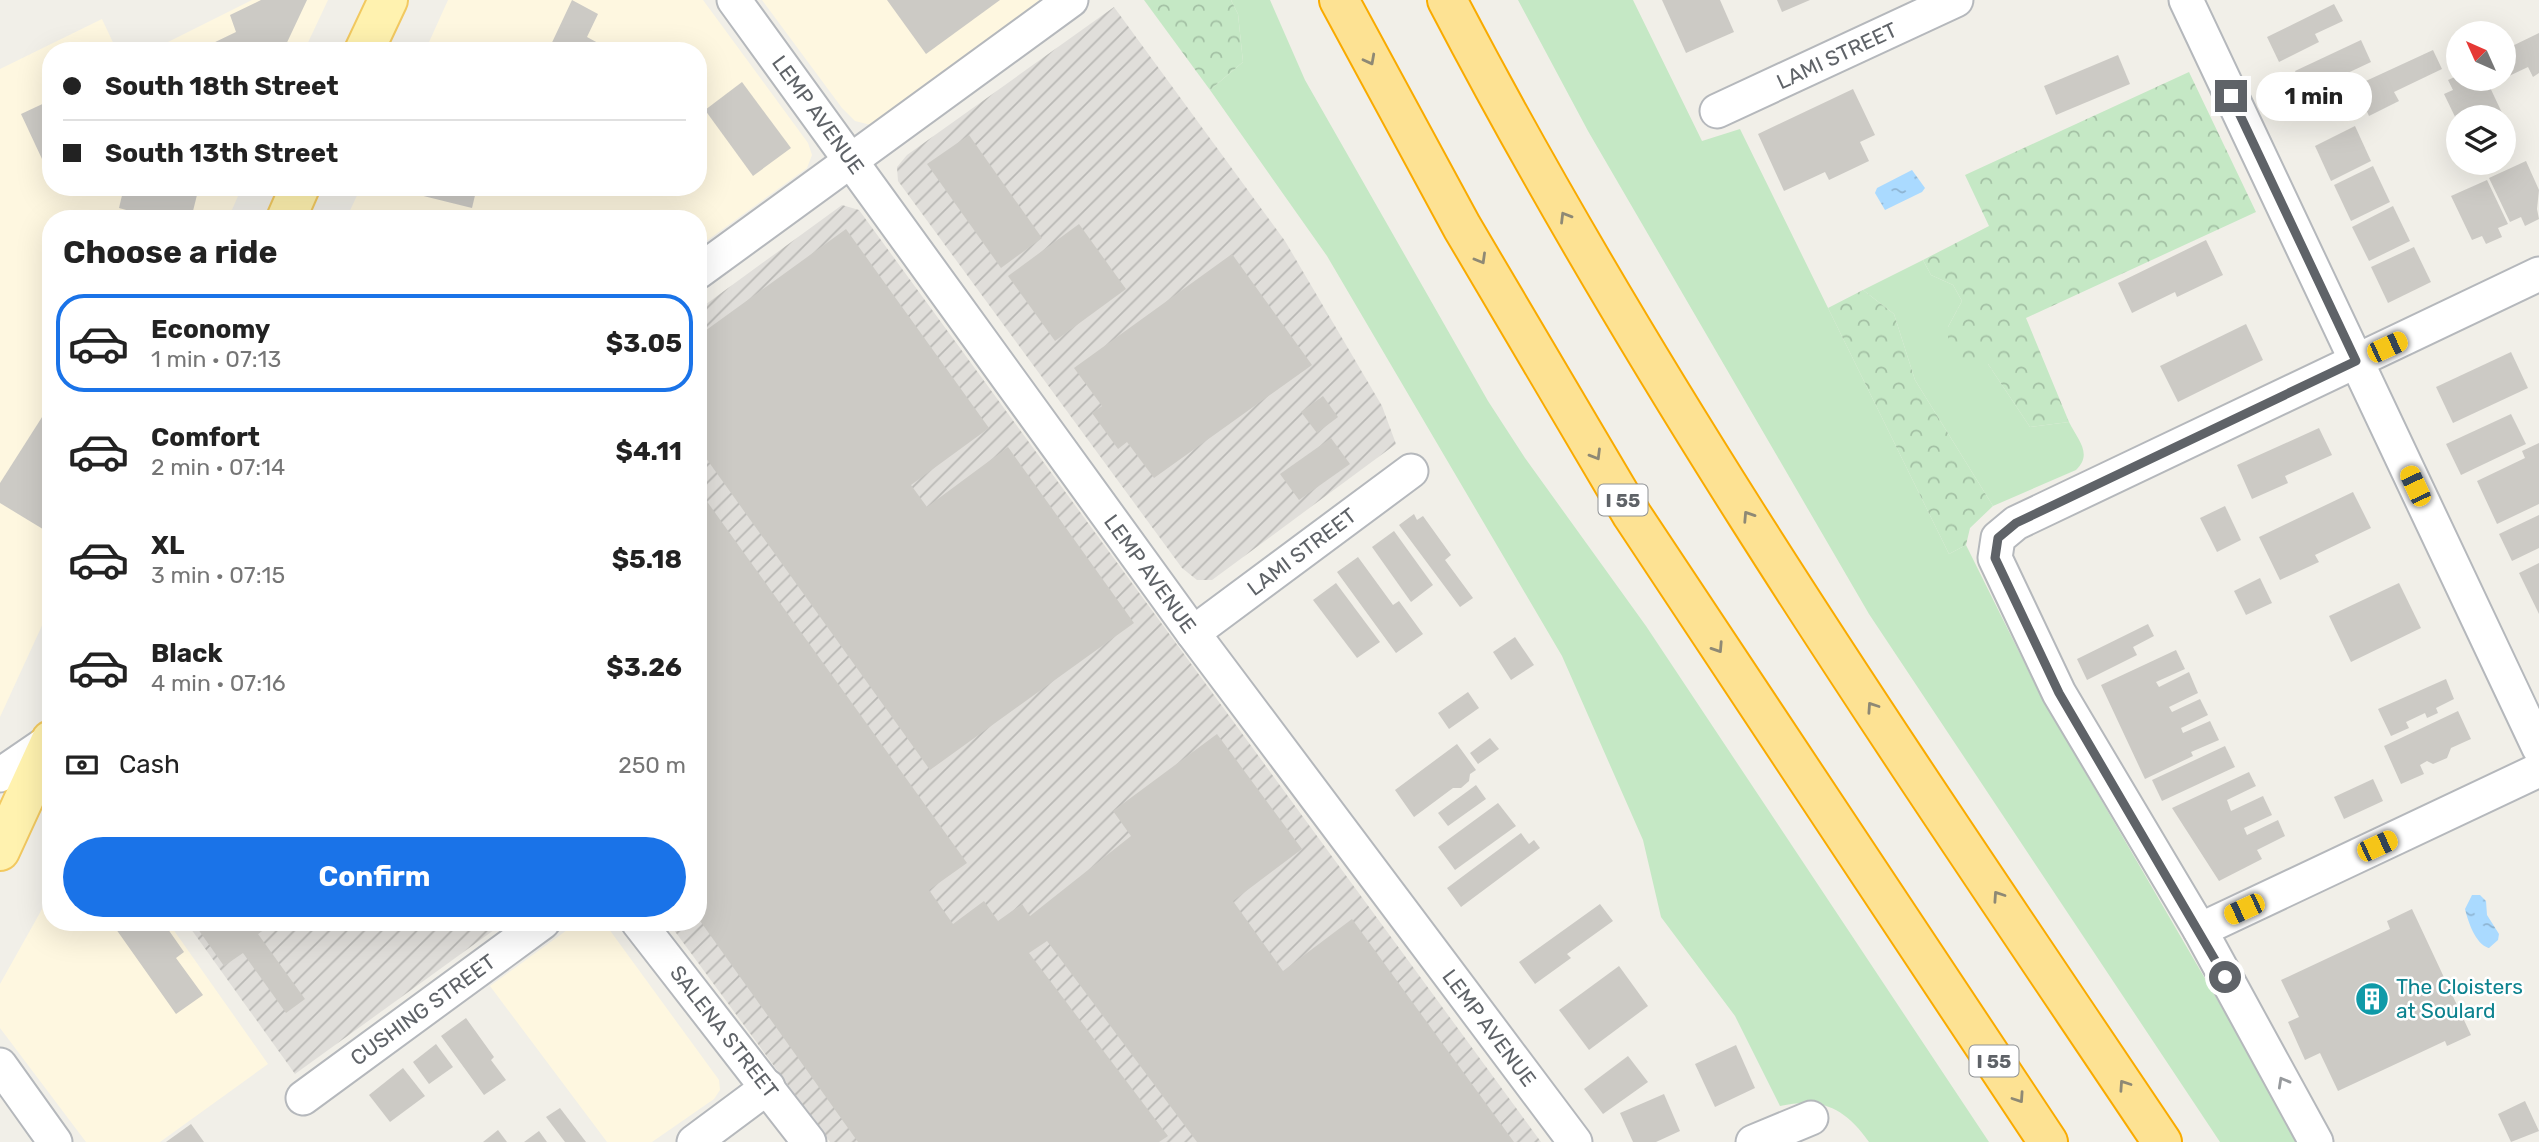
<!DOCTYPE html>
<html lang="en">
<head>
<meta charset="utf-8">
<style>
  body { margin:0; font-family:Rubik,sans-serif; background:#f2f2f2; color:#222; height:100vh; display:flex; flex-direction:column; font-size:26px; white-space:nowrap }
  * { box-sizing:border-box; margin:0 }
  p { font-size:23px; color:#767676 }
  .icon { flex:none; width:38px; height:38px; fill:none; stroke:currentColor; stroke-width:2; stroke-linecap:round; stroke-linejoin:round }
  .map { position:relative; flex:1; overflow:hidden }
  .sheet { position:absolute; left:42px; top:210px; width:665px; height:721px; display:flex; flex-direction:column; background:#fff; border-radius:28px; box-shadow:0 7px 28px #0002 }
  .sheet>* { flex:none }
  .hud { position:absolute; left:42px; top:42px; width:665px; height:154px; border-radius:28px; box-shadow:0 7px 28px #0002; display:grid; align-content:center; height:154px; padding:0 21px; background:#fff }
  .needle { width:46px; rotate:315deg }
  .buttons { position:absolute; left:2446px; top:21px; display:grid; gap:14px }
  .buttons a { display:grid; place-items:center; width:70px; height:70px; border-radius:50%; background:#fff; box-shadow:0 7px 28px #0002; font-size:35px }
  .end { position:absolute; width:32px; height:32px; margin:-16px; border:9px solid #5f6368; background:#fff; box-shadow:0 0 0 4px #fff }
  .from { border-radius:50% }
  .bubble { position:absolute; height:49px; border-radius:24px; background:#fff; box-shadow:0 7px 28px #0002; font-size:23px; font-weight:700; line-height:49px; text-align:center }
  .car { position:absolute; width:21px; height:42px; margin:-21px -10px; border-radius:9px; box-shadow:0 0 5px 2px #0007; background:linear-gradient(#f5c518 24%,#345 0 40%,#f5c518 0 76%,#345 0 86%,#f5c518 0) }
  .hud b { display:flex; align-items:center; gap:24px; height:66px; font-size:26px }
  .hud b+b { border-top:2px solid #e0e0e0 }
  .hud i { width:18px; height:18px; background:#222 }
  ul { padding:0; list-style:none }
  li { display:flex; align-items:center; gap:21px; height:98px; margin:0 14px 10px; padding:0 7px; border:4px solid transparent; border-radius:28px }
  li div { flex:1 }
  li b { display:block; font-size:26px }
  li em { font-style:normal; font-weight:700 }
  li.active { border-color:#1a73e8 }
  li>.icon { width:63px; height:63px; stroke-width:1.5 }
  h2 { padding:0 21px; font-size:32px; line-height:84px }
  .pay { display:flex; align-items:center; gap:18px; height:77px; padding:0 21px; font-size:26px }
  .pay p { margin-inline-start:auto }
  .cta { display:flex; gap:14px; margin-top:auto; padding:14px 21px }
  .cta a { flex:1; height:80px; border-radius:42px; background:#1a73e8; color:#fff; font-size:28px; font-weight:700; line-height:80px; text-align:center }
  .map>svg:first-child { display:block }
  .commercial { fill:#fef7e0 }
  .industrial { fill:url(#industrial-furrows) }
  .green { fill:#c5e8c5 }
  .forest { fill:url(#forest-crowns) }
  .water { fill:url(#water-ripples) }
  .building { fill:#cccac5 }
  .lines { fill:none; stroke-linecap:round; stroke-linejoin:round }
  .minor-casing { stroke:#b5b8bc; stroke-width:37 }
  .primary-casing { stroke:#f2c960; stroke-width:42 }
  .motorway-casing { stroke:#f9ab00; stroke-width:42 }
  .minor { stroke:#fff; stroke-width:33 }
  .primary { stroke:#fff2af; stroke-width:38 }
  .motorway { stroke:#fde293; stroke-width:38 }
  .oneway { stroke:#8e8975 }
  .oneway2 { stroke:#979a9d }
  .route { stroke:#5f6368; stroke-width:9 }
  .labels { text-anchor:middle; stroke-width:5; stroke-linejoin:round; paint-order:stroke }
  .shield { fill:#fff; stroke:#8f9295; stroke-width:2 }
  .shield-label { font-size:19px; font-weight:bold; fill:#5f6368 }
  .street-label { font-size:21px; fill:#5f6368; stroke:#fff }
  .culture-label { font-size:21px; fill:#0d838f; stroke:#fff; text-anchor:start }
</style>
</head>
<body>
<div class="map">
<svg width="2539" height="1142" viewBox="0 0 2539 1142">
  <defs>
    <pattern id="industrial-furrows" width="10" height="10" patternUnits="userSpaceOnUse" patternTransform="scale(1.75)"><rect width="10" height="10" fill="#e0deda"/><path d="M-1 1l2-2M0 10L10 0M9 11l2-2" fill="none" stroke="#b9b8b5"/></pattern>
    <pattern id="forest-crowns" width="20" height="18" patternUnits="userSpaceOnUse" patternTransform="scale(1.75)"><rect width="20" height="18" fill="#c5e8c5"/><path d="M2 6a3 3 0 1 1 6 0M12 15a3 3 0 1 1 6 0" fill="none" stroke="#a3c0a4"/></pattern>
    <pattern id="water-ripples" width="26" height="14" patternUnits="userSpaceOnUse" patternTransform="scale(1.75)"><rect width="26" height="14" fill="#aadaff"/><path d="M2 4q2-2 4 0t4 0M15 11q2-2 4 0t4 0" fill="none" stroke="#8eb4d2"/></pattern>
  </defs>
  <rect width="100%" height="100%" fill="#f1efe8"/>
  <g class="commercial">
    <path d="M252 0H328L304 51H150Z"/>
    <path d="M448 0H703L808 143 812 155 807 168 698 247V219H346L361 187H698V51H425Z"/>
    <path d="M762 0H1041L871 125 855 121 842 108Z"/>
    <path d="M102 19 117 51H51V187H242L228 219H51V606L0 717V69Z"/>
    <path d="M51 893V922H168L268 1064 160 1142H86L0 1028V984Z"/>
    <path d="M578 922H603L606 925 719 1080 720 1090 714 1099 652 1142H607L490 986Z"/>
  </g>
  <g class="industrial">
    <path d="M1114 7 1285 241 1382 406 1396 444 1212 580H1197L1182 568 898 181 897 167 907 155Z"/>
    <path d="M842 205 859 210 1541 1142H830L668 922H698V310Z"/>
    <path d="M186 922H505L295 1074Z"/>
  </g>
  <g class="green">
    <path d="M1231 0H1270L1305 80 1488 401 1525 458 1646 626 1989 1142H1869C1845 1108 1822 1097 1780 1106L1735 1016 1661 917 1643 840 1562 656 1327 256 1210 90 1243 62 1238 14Z"/>
    <path d="M1518 0H1633L1702 141 1740 129 1949 554 1966 545 2042 698 2300 1142H2220L1869 614 1588 131Z"/>
    <path d="M1923 260 1931 275 1953 285 1962 301 1948 327 1988 364 2030 427 2069 422C2078 440 2093 454 2076 470L1993 506 1915 380 1894 314 1863 290Z"/>
  </g>
  <g class="forest">
    <path d="M1144 0H1231L1238 14 1243 62 1210 90Z"/>
    <path d="M2189 72 2256 212 2026 318 2069 422 2030 427 1988 364 1964 369 1948 350V327L1962 301 1953 285 1931 275 1923 260 1989 226 1965 175Z"/>
    <path d="M1863 290 1894 314 1915 380 1993 506 1970 528 1966 545 1949 554 1828 308Z"/>
  </g>
  <g class="water">
    <path d="M1912 170 1925 188 1922 192 1885 210 1875 193 1877 188Z"/>
    <path d="M2472 895H2480L2486 901 2487 915 2499 934 2498 940 2489 948C2475 944 2468 921 2465 909Z"/>
  </g>
  <g class="building">
    <path d="M261 0H307L283 51H211L209 45 236 32 230 15Z"/>
    <path d="M572 0 598 14 587 37 598 43 596 51H548Z"/>
    <path d="M887 0H1000L926 54Z"/>
    <path d="M1662 0H1720L1734 32 1686 53Z"/>
    <path d="M1777 0H1810L1782 12Z"/>
    <path d="M2334 4 2343 21 2315 34 2319 42 2279 62 2267 37Z"/>
    <path d="M2539 33V73L2533 77 2528 67 2509 76 2504 66V50Z"/>
    <path d="M2361 40 2371 62 2305 93 2295 71Z"/>
    <path d="M2433 50 2442 69 2394 92 2399 101 2369 116 2363 103 2356 101 2352 94 2355 86Z"/>
    <path d="M2118 55 2130 84 2056 115 2044 86Z"/>
    <path d="M2459 75V79H2486L2504 117H2459V125L2444 94 2453 90 2448 80Z"/>
    <path d="M742 82 791 148 753 176 705 110Z"/>
    <path d="M1853 89 1875 135 1860 142 1869 161 1829 180 1825 172 1784 191 1758 134Z"/>
    <path d="M51 100V173L49 174 21 114Z"/>
    <path d="M2355 126 2371 161 2331 181 2315 146Z"/>
    <path d="M969 135 1042 238 1001 268 927 164Z"/>
    <path d="M2526 161 2539 190 2537 209 2539 219 2525 226 2521 217 2510 222 2489 178Z"/>
    <path d="M2373 166 2390 202 2351 221 2334 185Z"/>
    <path d="M2487 180 2508 224 2498 228 2502 237 2486 244 2482 236 2472 240 2451 196Z"/>
    <path d="M124 187H199L191 219H159L119 208Z"/>
    <path d="M387 187H477L472 208Z"/>
    <path d="M2393 206 2410 241 2369 261 2352 227Z"/>
    <path d="M1079 224 1126 289 1055 341 1008 276Z"/>
    <path d="M846 229 989 428 911 485 927 507 1008 447 1134 623 930 770 698 447V336Z"/>
    <path d="M2206 240 2223 275 2177 297 2175 292 2132 313 2118 283Z"/>
    <path d="M2414 247 2431 282 2388 303 2371 267Z"/>
    <path d="M1232 254 1312 365 1154 478 1127 442 1118 449 1092 413 1102 406 1074 368Z"/>
    <path d="M2246 324 2263 360 2178 402 2160 366Z"/>
    <path d="M2511 352 2528 388 2453 423 2436 387Z"/>
    <path d="M1323 396 1338 417 1317 433 1301 412Z"/>
    <path d="M51 403V534L0 503V483Z"/>
    <path d="M2511 414 2526 444 2461 475 2446 444Z"/>
    <path d="M2319 428 2332 455 2285 476 2288 483 2252 499 2237 465Z"/>
    <path d="M1331 438 1350 464 1299 500 1280 474Z"/>
    <path d="M2539 443V504L2497 524 2477 481 2525 458 2522 451Z"/>
    <path d="M698 489 967 863 929 890 953 924 984 901 998 921 1022 904 1030 916 1131 836 1113 811 1217 734 1302 849 1233 901 1283 971 1352 919 1514 1142H1197L1047 941 1029 953 1168 1136 1159 1142H858L698 918Z"/>
    <path d="M2353 492 2371 528 2315 555 2319 562 2280 580 2259 537Z"/>
    <path d="M2225 506 2241 540 2217 552 2200 518Z"/>
    <path d="M1414 514 1417 520 1423 516 1451 555 1445 560 1473 598 1460 607 1399 525Z"/>
    <path d="M2539 515V548L2512 561 2499 534Z"/>
    <path d="M1394 531 1433 585 1411 602 1372 547Z"/>
    <path d="M1358 557 1393 605 1399 601 1423 634 1396 653 1337 572Z"/>
    <path d="M2539 563V614L2519 573Z"/>
    <path d="M2260 578 2272 603 2246 615 2234 591Z"/>
    <path d="M1336 583 1380 642 1357 658 1313 600Z"/>
    <path d="M2399 583 2421 628 2351 662 2329 616Z"/>
    <path d="M2148 624 2154 636 2133 647 2137 655 2087 680 2077 659Z"/>
    <path d="M1515 637 1534 665 1511 680 1493 652Z"/>
    <path d="M2176 650 2185 669 2156 682 2159 687 2189 672 2198 693 2169 707 2172 712 2200 699 2208 715 2181 728 2183 733 2210 721 2219 740 2191 752 2193 756 2145 779 2101 685Z"/>
    <path d="M2446 679 2454 699 2436 708 2438 713 2427 718 2425 713 2406 722 2409 728 2391 736 2378 709Z"/>
    <path d="M1468 692 1479 708 1449 729 1438 713Z"/>
    <path d="M2458 711 2471 739 2451 748 2447 758 2433 764 2427 761 2420 765 2424 774 2401 784 2384 746Z"/>
    <path d="M1490 738 1499 749 1478 764 1470 753Z"/>
    <path d="M1457 744 1476 770 1470 774 1469 781 1461 788H1453L1414 817 1395 790Z"/>
    <path d="M2225 746 2235 767 2162 801 2152 780Z"/>
    <path d="M2249 772 2256 786 2227 800 2231 811 2263 796 2272 815 2244 828 2247 835 2278 820 2285 836 2257 850 2262 859 2219 881 2172 808Z"/>
    <path d="M2373 779 2383 801 2344 819 2334 797Z"/>
    <path d="M1476 785 1486 799 1448 826 1438 813Z"/>
    <path d="M1498 803 1516 826 1455 870 1438 847Z"/>
    <path d="M1521 833 1529 844 1534 840 1540 848 1461 907 1447 888Z"/>
    <path d="M1600 904 1613 921 1567 954 1571 958 1535 984 1519 962Z"/>
    <path d="M2412 909 2471 1035 2447 1046 2445 1041 2338 1091 2320 1053 2305 1060 2288 1022 2299 1017 2281 980 2390 929 2387 921Z"/>
    <path d="M111 922H163L184 952 176 958 203 995 176 1014Z"/>
    <path d="M193 922H275L258 934 305 999 286 1013 243 953 224 966Z"/>
    <path d="M1619 966 1648 1006 1589 1050 1559 1010Z"/>
    <path d="M466 1018 494 1057 491 1060 506 1080 484 1095 441 1036Z"/>
    <path d="M436 1044 453 1067 429 1084 413 1062Z"/>
    <path d="M1736 1045 1755 1088 1715 1107 1695 1064Z"/>
    <path d="M1628 1056 1648 1082 1603 1114 1584 1089Z"/>
    <path d="M403 1068 425 1096 390 1122 369 1095Z"/>
    <path d="M1664 1094 1680 1131 1656 1142H1633L1620 1113Z"/>
    <path d="M2525 1101 2539 1131 2511 1142 2498 1114Z"/>
    <path d="M560 1108 586 1142H565L546 1117Z"/>
    <path d="M191 1124 204 1142H166Z"/>
    <path d="M498 1130 507 1142H483Z"/>
    <path d="M539 1131 547 1142H524Z"/>
  </g>
  <g class="lines">
    <g class="minor-casing">
      <g id="minor">
        <path d="M734 0 1193 633 1575 1142"/>
        <path d="M2186 0 2539 748"/>
        <path d="M1717 111 1956 0"/>
        <path d="M698 272 1071 0"/>
        <path d="M1193 633 1411 471"/>
        <path d="M0 775 51 740"/>
        <path d="M638 922 809 1142"/>
        <path d="M2200 930 2539 770"/>
        <path d="M0 1065 55 1142"/>
        <path d="M303 1098 543 922"/>
        <path d="M694 1142 768 1087"/>
        <path d="M1753 1142 1811 1118"/>
        <path d="M2316 1142 2200 930 2059 693 1995 558 1998 538 2016 523 2539 274"/>
      </g>
    </g>
    <g class="primary-casing">
      <g id="primary">
        <path d="M364 51 388 0"/>
        <path d="M286 219 300 187"/>
        <path d="M0 851 51 740"/>
      </g>
    </g>
    <g class="motorway-casing">
      <g id="motorway">
        <path d="M1339 0 1462 227 1632 515 2048 1142"/>
        <path d="M1447 0C1655 399 1912 769 2162 1142"/>
      </g>
    </g>
    <use href="#minor" class="minor"/>
    <use href="#primary" class="primary"/>
    <use href="#motorway" class="motorway"/>
  </g>
  <defs><path id="oneway-chevron" d="M-2-3.5L2.5 0L-2 3.5" fill="none" stroke-width="1.6" stroke-linecap="round" stroke-linejoin="round" transform="scale(1.75)"/></defs>
  <g class="oneway">
    <use href="#oneway-chevron" transform="translate(1370 60) rotate(62)"/>
    <use href="#oneway-chevron" transform="translate(1565 217) rotate(-121)"/>
    <use href="#oneway-chevron" transform="translate(1481 259) rotate(60)"/>
    <use href="#oneway-chevron" transform="translate(1596 455) rotate(59)"/>
    <use href="#oneway-chevron" transform="translate(1748 516) rotate(-123)"/>
    <use href="#oneway-chevron" transform="translate(1718 648) rotate(57)"/>
    <use href="#oneway-chevron" transform="translate(1872 707) rotate(-124)"/>
    <use href="#oneway-chevron" transform="translate(1998 896) rotate(-124)"/>
    <use href="#oneway-chevron" transform="translate(2124 1085) rotate(-124)"/>
    <use href="#oneway-chevron" transform="translate(2019 1098) rotate(56)"/>
  </g>
  <use class="oneway2" href="#oneway-chevron" transform="translate(2283 1082) rotate(-119)"/>
  <g class="lines">
    <path class="route" d="M2225 977 2059 693 1995 558 1998 538 2016 523 2356 361 2231 96"/>
  </g>
  <defs>
    <g id="building-disc" transform="scale(1.75)"><circle r="9.5" fill="#0f9aa8" stroke="#fff"/><path d="M-4-6H4V6H1V3H-1V6H-4ZM-2.5-4.3h1.7v1.8h-1.7ZM.8-4.3h1.7v1.8H.8ZM-2.5-1h1.7V.8h-1.7ZM.8-1h1.7V.8H.8Z" fill="#fff"/></g>
  </defs>
  <g fill-rule="evenodd">
    <use href="#building-disc" x="2372" y="999"/>
  </g>
  <g class="labels">
    <g class="shield">
      <rect x="1598.5" y="484.5" width="49" height="31" rx="5"/>
      <rect x="1969.5" y="1045.5" width="49" height="31" rx="5"/>
    </g>
    <g class="shield-label">
      <text x="1623" y="507">I 55</text>
      <text x="1994" y="1068">I 55</text>
    </g>
    <g class="street-label">
      <text transform="translate(1837 56) rotate(-25)" y="7">LAMI STREET</text>
      <text transform="translate(818 115) rotate(54)" y="7">LEMP AVENUE</text>
      <text transform="translate(1302 552) rotate(-37)" y="7">LAMI STREET</text>
      <text transform="translate(1150 574) rotate(54)" y="7">LEMP AVENUE</text>
      <text transform="translate(423 1010) rotate(-36)" y="7">CUSHING STREET</text>
      <text transform="translate(1489 1028) rotate(53)" y="7">LEMP AVENUE</text>
      <text transform="translate(724 1032) rotate(52)" y="7">SALENA STREET</text>
    </g>
    <g class="culture-label">
      <text x="2396" y="994">The Cloisters<tspan x="2396" dy="24">at Soulard</tspan></text>
    </g>
  </g>
</svg>
<div class="buttons">
<a><svg class="needle" viewBox="-14 -14 28 28"><path d="M0-13l5 13h-10z" fill="#e53935"/><path d="M0 13l5-13h-10z" fill="#767676"/></svg></a>
<a><svg class="icon" aria-label="layers" viewBox="0 0 24 24"><path d="M12 4l9 5-9 5-9-5zM3 14l9 5 9-5"/></svg></a>
</div>
<i class="end from" style="left:2225px;top:977px"></i>
<i class="end" style="left:2231px;top:96px"></i>
<div class="bubble" style="left:2256px;top:72px;width:116px">1 min</div>
<i class="car" style="left:2387px;top:347px;rotate:65deg"></i>
<i class="car" style="left:2415px;top:486px;rotate:335deg"></i>
<i class="car" style="left:2377px;top:846px;rotate:65deg"></i>
<i class="car" style="left:2244px;top:909px;rotate:245deg"></i>
<div class="hud">
<b><i class="from"></i>South 18th Street</b>
<b><i></i>South 13th Street</b>
</div>
<section class="sheet">
<h2>Choose a ride</h2>
<ul>
<li class="active"><svg class="icon" aria-label="car" viewBox="0 0 24 24"><path d="M5 17H2v-5l4-1 3-4h7l3 4 3 1v5h-3M9 17h6M6 11h13"/><circle cx="7" cy="17" r="2"/><circle cx="17" cy="17" r="2"/></svg><div><b>Economy</b><p>1 min · 07:13</p></div><em>$3.05</em></li>
<li><svg class="icon" aria-label="car" viewBox="0 0 24 24"><path d="M5 17H2v-5l4-1 3-4h7l3 4 3 1v5h-3M9 17h6M6 11h13"/><circle cx="7" cy="17" r="2"/><circle cx="17" cy="17" r="2"/></svg><div><b>Comfort</b><p>2 min · 07:14</p></div><em>$4.11</em></li>
<li><svg class="icon" aria-label="car" viewBox="0 0 24 24"><path d="M5 17H2v-5l4-1 3-4h7l3 4 3 1v5h-3M9 17h6M6 11h13"/><circle cx="7" cy="17" r="2"/><circle cx="17" cy="17" r="2"/></svg><div><b>XL</b><p>3 min · 07:15</p></div><em>$5.18</em></li>
<li><svg class="icon" aria-label="car" viewBox="0 0 24 24"><path d="M5 17H2v-5l4-1 3-4h7l3 4 3 1v5h-3M9 17h6M6 11h13"/><circle cx="7" cy="17" r="2"/><circle cx="17" cy="17" r="2"/></svg><div><b>Black</b><p>4 min · 07:16</p></div><em>$3.26</em></li>
</ul>
<div class="pay"><svg class="icon" aria-label="cash" viewBox="0 0 24 24"><path d="M3 7h18v10H3z"/><circle cx="12" cy="12" r="2"/></svg>Cash<p>250 m</p></div>
<div class="cta"><a>Confirm</a></div>
</section>
</div>
</body>
</html>
